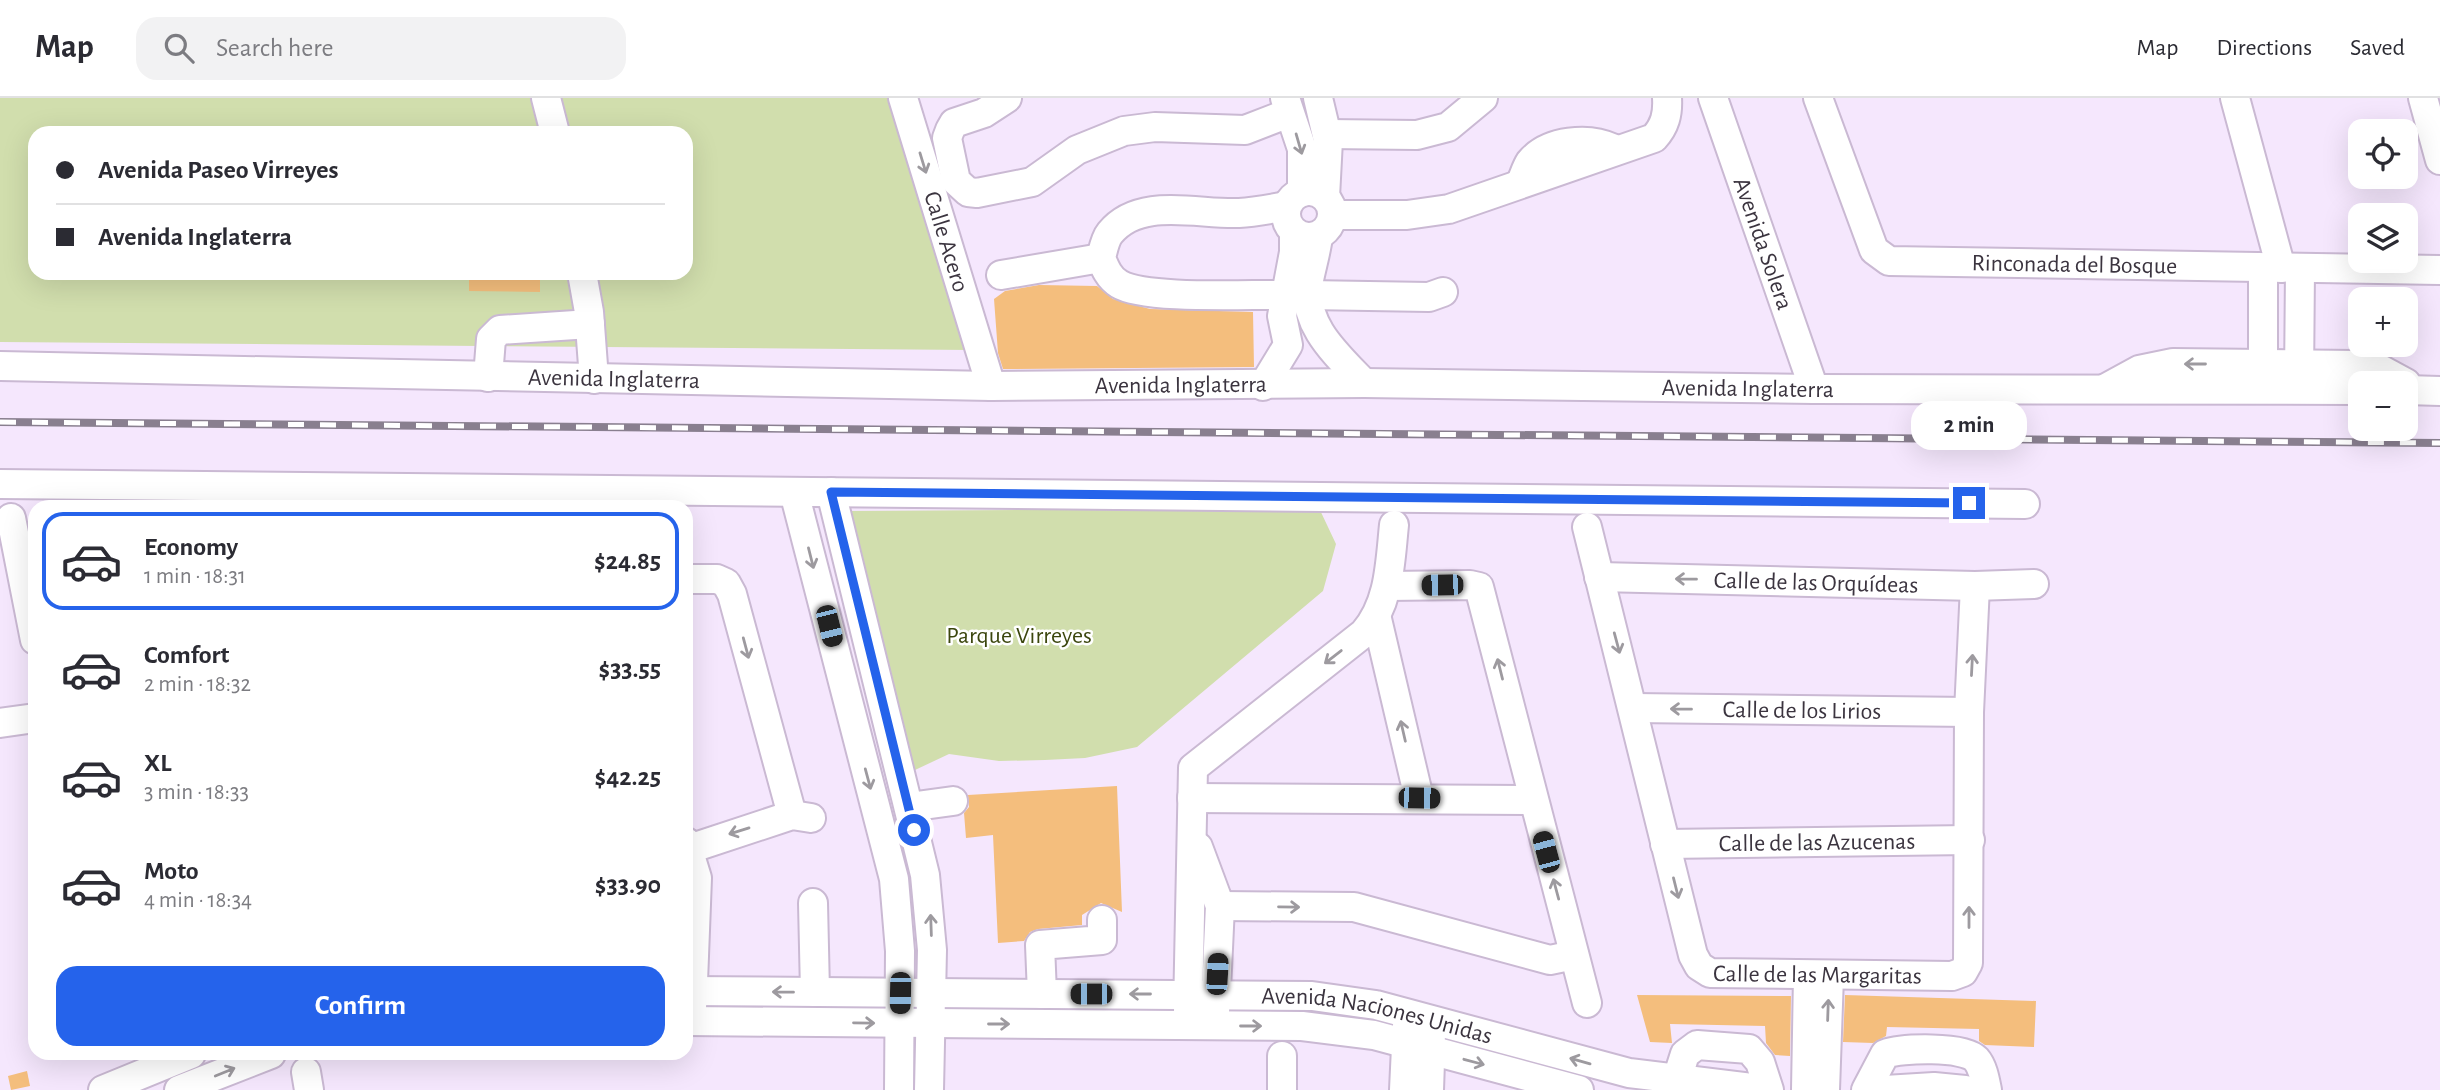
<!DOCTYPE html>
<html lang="en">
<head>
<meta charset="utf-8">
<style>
  body { margin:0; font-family:"Alegreya Sans",sans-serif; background:#f2f2f3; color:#2b2b33; height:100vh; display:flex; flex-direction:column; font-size:26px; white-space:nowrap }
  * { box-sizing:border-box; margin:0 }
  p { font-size:23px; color:#7c7c81 }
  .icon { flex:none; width:38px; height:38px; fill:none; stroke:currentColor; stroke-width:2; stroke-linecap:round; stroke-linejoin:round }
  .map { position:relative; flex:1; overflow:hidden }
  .side { position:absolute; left:28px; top:402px; width:665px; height:560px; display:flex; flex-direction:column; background:#fff; border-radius:21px; box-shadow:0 7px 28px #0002 }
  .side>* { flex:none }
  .hud { position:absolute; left:28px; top:28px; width:665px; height:154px; border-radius:21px; box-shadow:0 7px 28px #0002; display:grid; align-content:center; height:154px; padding:0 28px; background:#fff }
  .controls { position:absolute; left:2348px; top:21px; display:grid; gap:14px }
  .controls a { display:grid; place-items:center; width:70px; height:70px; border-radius:14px; background:#fff; box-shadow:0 7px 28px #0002; font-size:35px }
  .end { position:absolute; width:32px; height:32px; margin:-16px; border:9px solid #2563eb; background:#fff; box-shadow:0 0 0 4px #fff }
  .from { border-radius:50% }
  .bubble { position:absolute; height:49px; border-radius:21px; background:#fff; box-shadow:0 7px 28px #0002; font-size:23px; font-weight:600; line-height:49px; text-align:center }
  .car { position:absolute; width:21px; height:42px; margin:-21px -10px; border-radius:9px; box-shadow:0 0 5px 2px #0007; background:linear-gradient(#222 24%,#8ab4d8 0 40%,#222 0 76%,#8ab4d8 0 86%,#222 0) }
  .hud b { display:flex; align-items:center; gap:24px; height:66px; font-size:26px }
  .hud b+b { border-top:2px solid #e1e1e2 }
  .hud i { width:18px; height:18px; background:#2b2b33 }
  ul { padding:12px 0 0; list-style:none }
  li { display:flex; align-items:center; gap:21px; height:98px; margin:0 14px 10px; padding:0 14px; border:4px solid transparent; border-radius:21px }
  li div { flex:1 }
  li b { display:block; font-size:26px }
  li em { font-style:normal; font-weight:600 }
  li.selected { border-color:#2563eb }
  li>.icon { width:63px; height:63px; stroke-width:1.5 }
  .cta { display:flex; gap:14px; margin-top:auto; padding:14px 28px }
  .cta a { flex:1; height:80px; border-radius:21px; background:#2563eb; color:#fff; font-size:28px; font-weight:600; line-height:80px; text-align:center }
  header { display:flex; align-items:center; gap:42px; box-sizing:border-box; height:98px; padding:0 35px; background:#fff; border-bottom:2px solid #e1e1e2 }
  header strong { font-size:33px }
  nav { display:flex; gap:38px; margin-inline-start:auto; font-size:24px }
  .search { width:490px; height:63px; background:#f2f2f3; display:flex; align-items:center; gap:18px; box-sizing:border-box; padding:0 24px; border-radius:21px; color:#7c7c81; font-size:26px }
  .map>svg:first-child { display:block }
  .green { fill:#d1dead; fill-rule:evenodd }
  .building { fill:#f4be7d }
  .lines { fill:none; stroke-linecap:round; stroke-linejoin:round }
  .minor-casing { stroke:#cab9d3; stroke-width:32 }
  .minor { stroke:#fff; stroke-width:28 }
  .rail-casing { stroke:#897f8f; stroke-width:8 }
  .rail { stroke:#fff; stroke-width:5; stroke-dasharray:16; stroke-linecap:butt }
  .oneway { stroke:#9d9a9f }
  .route { stroke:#2563eb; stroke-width:9 }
  .labels { text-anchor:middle; stroke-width:5; stroke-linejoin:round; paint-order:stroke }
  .street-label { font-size:24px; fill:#3b343f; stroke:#fff }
  .park-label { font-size:24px; fill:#3b460d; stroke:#fff }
</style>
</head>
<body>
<header>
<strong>Map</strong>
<div class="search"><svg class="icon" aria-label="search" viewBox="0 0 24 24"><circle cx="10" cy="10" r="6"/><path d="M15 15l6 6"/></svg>Search here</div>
<nav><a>Map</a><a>Directions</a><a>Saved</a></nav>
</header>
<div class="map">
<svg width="2440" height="992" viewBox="0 0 2440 992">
  <rect width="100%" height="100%" fill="#f5e7fd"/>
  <g class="green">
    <path d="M0 0H896L972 252 0 244ZM35 35H686V175H35Z"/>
    <path d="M1319 410 1336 446 1323 493 1137 649 1085 660 1045 662 999 663 949 656 915 672 847 413Z"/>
  </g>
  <g class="building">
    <path d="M469 175H540V194L469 193Z"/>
    <path d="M1039 187 1097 188 1113 201 1150 211 1253 214 1254 269 1003 271 998 255 994 201 1005 193Z"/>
    <path d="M1117 688 1122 814 1101 805 1082 817V827L1038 831 1030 834 1024 843 998 845 993 737 966 740 964 715 969 709 968 697Z"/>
    <path d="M1637 897 1791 898 1790 958 1775 957 1766 945 1765 928 1670 926 1672 945 1650 944Z"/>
    <path d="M1845 897 2036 903 2034 949 1985 947 1979 943V931L1887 929 1886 938 1873 945 1843 944Z"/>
    <path d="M27 973 30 988 11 992 8 978Z"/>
  </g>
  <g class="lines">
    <g class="minor-casing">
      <g id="minor">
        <path d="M546 0 555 35"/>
        <path id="s1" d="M903 0 991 288"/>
        <path d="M1007 0 984 15 954 25 950 32 947 40 956 83 968 94 977 95 1032 84 1077 52 1124 33 1155 29 1245 32 1289 15"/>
        <path d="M1285 0 1302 51V94"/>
        <path d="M1318 0 1328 42 1325 99"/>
        <path id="s2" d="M1713 0 1814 291"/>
        <path id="s3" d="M1818 0 1874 152 1889 163 2440 172"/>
        <path d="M2235 0 2281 170"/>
        <path d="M2423 0 2440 62"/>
        <path d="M1327 36 1417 37 1448 29 1483 0"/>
        <path d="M1521 84C1524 78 1526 70 1530 64 1548 42 1589 39 1612 50"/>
        <circle cx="1309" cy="116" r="23"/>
        <path d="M1333 117H1407L1449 111 1654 40C1665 28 1668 16 1667 0"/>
        <path d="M1318 139C1316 154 1312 167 1309 182 1301 226 1336 256 1364 285"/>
        <path d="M2263 170V282"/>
        <path d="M582 175 589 214 594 281"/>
        <path d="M1001 177 1101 160"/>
        <path d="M1286 197C1251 196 1145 202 1119 186 1109 180 1105 170 1101 160 1103 152 1105 141 1110 135 1140 98 1199 117 1239 115 1255 114 1271 111 1287 108"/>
        <path d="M1308 197 1429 199 1443 194"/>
        <path id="s4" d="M0 268 991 288 1364 285 1814 291 2361 292"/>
        <path d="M488 279 491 241 500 232 590 226"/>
        <path d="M2299 283 2300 171"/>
        <path d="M1263 288 1288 247 1282 218 1294 154V134"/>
        <path d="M2106 290 2139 272 2173 265 2356 267 2382 272 2406 285"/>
        <path d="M2406 292 2440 293"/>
        <path d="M0 386 2025 406"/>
        <path d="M794 394 894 781 900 853 899 992"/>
        <path d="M831 394 925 777 932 852 929 992"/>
        <path d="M11 420 35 542"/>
        <path id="s5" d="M1587 429 1693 857 1699 868 1710 875 1952 878 1963 874 1968 865 1969 614 1975 488"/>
        <path id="s6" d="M1599 479 1975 488 2034 486"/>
        <path d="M686 481H717L726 485 732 496 792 717"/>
        <path d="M1388 488 1470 487 1479 489 1587 905"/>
        <path d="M1377 521 1419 700"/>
        <path id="s7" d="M1634 610 1969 614"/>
        <path d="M0 625 35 620"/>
        <path d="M1192 700 1532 702"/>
        <path d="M909 709 953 703"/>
        <path d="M686 744 697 780 692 910"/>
        <path id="s8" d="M1665 746 1970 742"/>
        <path d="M1198 749 1220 808 1215 914"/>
        <path d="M686 752 792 717 811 720"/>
        <path d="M813 805 815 894"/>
        <path d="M1220 808 1354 809 1550 862 1574 857"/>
        <path id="s9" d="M686 893 1312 898 1376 907 1629 975 1768 992"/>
        <path d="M1042 896 1040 847 1102 842V822"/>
        <path d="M1188 914 1193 670 1364 535C1390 505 1390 465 1394 427"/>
        <path d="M686 923 1302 928 1374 937 1579 992"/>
        <path d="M306 974 309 992"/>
        <path d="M1677 981 1685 956 1697 947 1749 951 1760 964 1769 992"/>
        <path d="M103 992 191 956"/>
        <path d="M179 992 271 956"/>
        <path d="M1282 992V958"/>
        <path d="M1404 992 1407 928"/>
        <path d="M1429 992 1431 935"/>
        <path d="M1806 992 1808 878"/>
        <path d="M1825 992 1829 878"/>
        <path d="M1866 992 1885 956C1901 950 1964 948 1976 961 1983 969 1985 982 1987 992"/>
        <path d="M1885 992 1934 989 1965 992"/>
      </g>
    </g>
    <use href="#minor" class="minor"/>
    <g class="rail-casing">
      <path id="rail" d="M0 324 2440 345"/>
    </g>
    <use href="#rail" class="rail"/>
  </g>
  <defs><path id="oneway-shaft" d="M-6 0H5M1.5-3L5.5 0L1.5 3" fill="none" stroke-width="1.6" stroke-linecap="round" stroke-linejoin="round" transform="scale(1.75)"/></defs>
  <g class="oneway">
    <use href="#oneway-shaft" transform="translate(1299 46) rotate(74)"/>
    <use href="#oneway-shaft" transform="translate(923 65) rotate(73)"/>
    <use href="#oneway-shaft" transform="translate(2195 266) rotate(-180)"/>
    <use href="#oneway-shaft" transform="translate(811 460) rotate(76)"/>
    <use href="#oneway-shaft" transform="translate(1686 481) rotate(-179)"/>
    <use href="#oneway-shaft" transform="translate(1617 545) rotate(75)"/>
    <use href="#oneway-shaft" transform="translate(746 550) rotate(75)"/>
    <use href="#oneway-shaft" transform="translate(1333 559) rotate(142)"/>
    <use href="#oneway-shaft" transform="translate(1972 567) rotate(-87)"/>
    <use href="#oneway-shaft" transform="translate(1500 571) rotate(-104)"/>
    <use href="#oneway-shaft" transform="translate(1681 611) rotate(-179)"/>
    <use href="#oneway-shaft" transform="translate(1403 633) rotate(-103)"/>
    <use href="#oneway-shaft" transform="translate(868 681) rotate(75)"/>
    <use href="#oneway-shaft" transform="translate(739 733) rotate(163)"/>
    <use href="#oneway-shaft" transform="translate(1676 790) rotate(76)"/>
    <use href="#oneway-shaft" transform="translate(1556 791) rotate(-105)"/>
    <use href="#oneway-shaft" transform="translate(1289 809) rotate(1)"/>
    <use href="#oneway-shaft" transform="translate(1969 819) rotate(-90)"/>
    <use href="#oneway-shaft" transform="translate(931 827) rotate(-92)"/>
    <use href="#oneway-shaft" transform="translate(783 894) rotate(-179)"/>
    <use href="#oneway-shaft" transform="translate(1140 896) rotate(-180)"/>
    <use href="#oneway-shaft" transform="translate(1828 912) rotate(-88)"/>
    <use href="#oneway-shaft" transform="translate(864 925) rotate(1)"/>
    <use href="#oneway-shaft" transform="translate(999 926)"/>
    <use href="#oneway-shaft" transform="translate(1251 928)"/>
    <use href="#oneway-shaft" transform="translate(1580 963) rotate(-164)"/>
    <use href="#oneway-shaft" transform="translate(1474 964) rotate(15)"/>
    <use href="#oneway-shaft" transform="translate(225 974) rotate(-22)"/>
  </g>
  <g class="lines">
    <path class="route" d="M914 732 831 394 1969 405"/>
  </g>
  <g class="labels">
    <g class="street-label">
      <text dy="8" stroke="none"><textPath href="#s1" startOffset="150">Calle Acero</textPath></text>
      <text dy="8" stroke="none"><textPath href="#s2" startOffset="154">Avenida Solera</textPath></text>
      <text dy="8" stroke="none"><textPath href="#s3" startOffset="366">Rinconada del Bosque</textPath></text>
      <text dy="8" stroke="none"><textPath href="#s4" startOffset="614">Avenida Inglaterra</textPath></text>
      <text dy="8" stroke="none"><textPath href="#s4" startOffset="1181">Avenida Inglaterra</textPath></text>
      <text dy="8" stroke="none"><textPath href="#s4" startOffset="1748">Avenida Inglaterra</textPath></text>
      <text dy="8" stroke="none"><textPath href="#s6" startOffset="217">Calle de las Orquídeas</textPath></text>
      <text dy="8" stroke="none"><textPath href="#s7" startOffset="168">Calle de los Lirios</textPath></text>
      <text dy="8" stroke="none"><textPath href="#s8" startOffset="152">Calle de las Azucenas</textPath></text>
      <text dy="8" stroke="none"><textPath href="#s5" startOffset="574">Calle de las Margaritas</textPath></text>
      <text dy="8" stroke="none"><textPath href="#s9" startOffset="693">Avenida Naciones Unidas</textPath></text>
    </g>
    <g class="park-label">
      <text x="1019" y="545">Parque Virreyes</text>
    </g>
  </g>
</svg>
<div class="controls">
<a><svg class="icon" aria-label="locate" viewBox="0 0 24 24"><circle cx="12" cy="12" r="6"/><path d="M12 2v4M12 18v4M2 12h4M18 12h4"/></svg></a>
<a><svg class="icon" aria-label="layers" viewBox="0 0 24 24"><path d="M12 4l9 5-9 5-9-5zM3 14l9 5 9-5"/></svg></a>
<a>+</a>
<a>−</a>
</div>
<i class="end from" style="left:914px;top:732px"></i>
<i class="end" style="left:1969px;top:405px"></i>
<div class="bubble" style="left:1911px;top:303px;width:116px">2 min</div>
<i class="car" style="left:1442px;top:487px;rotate:269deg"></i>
<i class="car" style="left:829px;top:528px;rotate:166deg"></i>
<i class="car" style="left:1419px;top:700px;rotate:91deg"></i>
<i class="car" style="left:1546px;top:754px;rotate:345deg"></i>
<i class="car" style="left:1217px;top:876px;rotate:3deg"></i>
<i class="car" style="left:900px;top:895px;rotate:181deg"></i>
<i class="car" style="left:1091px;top:896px;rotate:270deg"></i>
<div class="hud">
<b><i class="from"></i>Avenida Paseo Virreyes</b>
<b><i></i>Avenida Inglaterra</b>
</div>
<section class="side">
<ul>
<li class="selected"><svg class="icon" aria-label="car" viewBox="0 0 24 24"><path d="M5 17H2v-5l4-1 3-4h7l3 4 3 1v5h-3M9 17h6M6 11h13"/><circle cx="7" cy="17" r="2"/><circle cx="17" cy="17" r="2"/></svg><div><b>Economy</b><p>1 min · 18:31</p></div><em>$24.85</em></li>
<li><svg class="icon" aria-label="car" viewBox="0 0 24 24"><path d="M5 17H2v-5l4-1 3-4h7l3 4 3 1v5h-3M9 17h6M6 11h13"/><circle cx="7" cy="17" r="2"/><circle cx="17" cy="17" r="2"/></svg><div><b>Comfort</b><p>2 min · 18:32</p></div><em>$33.55</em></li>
<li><svg class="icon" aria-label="car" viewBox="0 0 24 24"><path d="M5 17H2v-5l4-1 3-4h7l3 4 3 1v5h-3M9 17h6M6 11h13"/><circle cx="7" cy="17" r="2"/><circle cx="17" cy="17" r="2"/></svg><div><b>XL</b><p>3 min · 18:33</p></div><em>$42.25</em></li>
<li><svg class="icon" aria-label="car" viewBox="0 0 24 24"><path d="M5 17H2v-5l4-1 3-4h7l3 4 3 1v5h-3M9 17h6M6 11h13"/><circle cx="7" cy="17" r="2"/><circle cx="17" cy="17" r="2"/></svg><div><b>Moto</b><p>4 min · 18:34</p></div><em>$33.90</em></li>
</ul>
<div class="cta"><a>Confirm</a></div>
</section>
</div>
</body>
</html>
